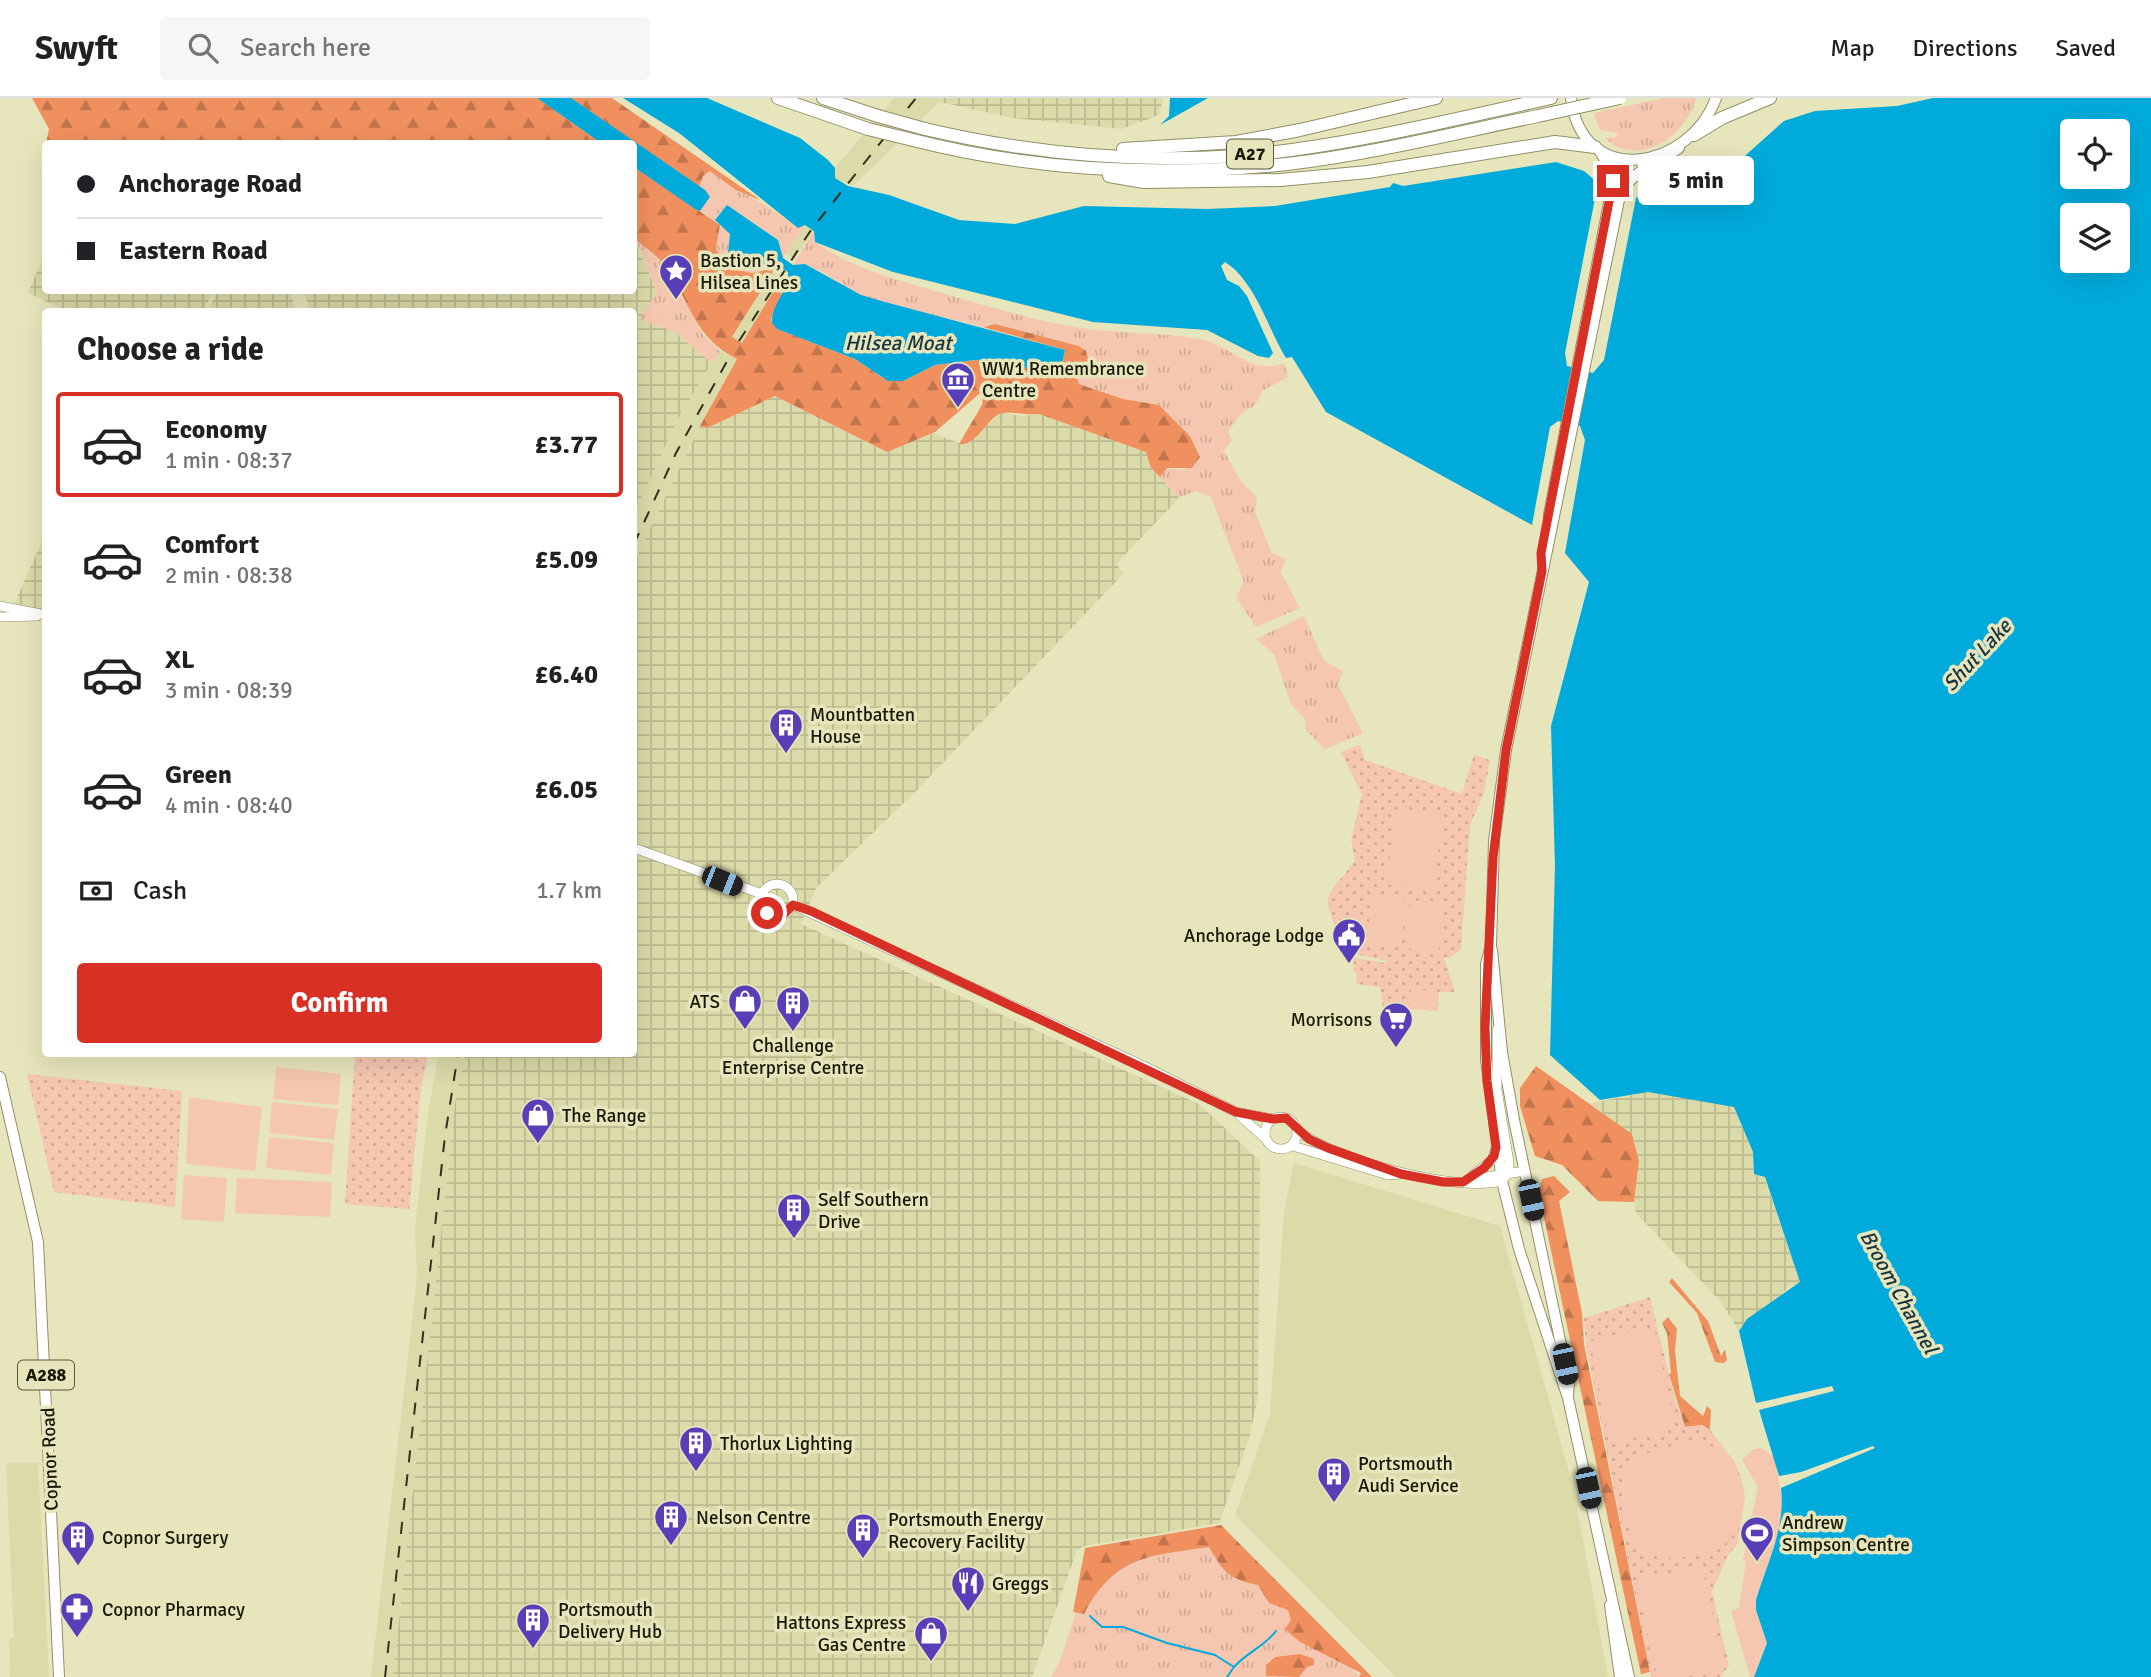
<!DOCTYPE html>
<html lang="en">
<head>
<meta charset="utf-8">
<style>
  body { margin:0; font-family:Signika,sans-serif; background:#f6f6f6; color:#202124; height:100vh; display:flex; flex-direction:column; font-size:26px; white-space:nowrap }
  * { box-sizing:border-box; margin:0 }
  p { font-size:23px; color:#757577 }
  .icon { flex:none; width:38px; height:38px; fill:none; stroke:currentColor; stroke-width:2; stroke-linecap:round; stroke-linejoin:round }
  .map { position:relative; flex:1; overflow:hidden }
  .panel { position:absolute; left:42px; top:210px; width:595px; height:749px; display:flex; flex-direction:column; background:#fff; border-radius:7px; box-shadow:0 7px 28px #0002 }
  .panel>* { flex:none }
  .top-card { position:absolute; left:42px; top:42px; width:595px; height:154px; border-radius:7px; box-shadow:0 7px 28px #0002; display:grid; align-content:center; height:154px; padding:0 35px; background:#fff }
  .tools { position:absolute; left:2060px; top:21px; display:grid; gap:14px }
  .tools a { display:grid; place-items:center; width:70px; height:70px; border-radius:7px; background:#fff; box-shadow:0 7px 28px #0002; font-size:35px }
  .end { position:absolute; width:32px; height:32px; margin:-16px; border:9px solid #d93025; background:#fff; box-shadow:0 0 0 4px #fff }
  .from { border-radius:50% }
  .bubble { position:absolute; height:49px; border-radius:7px; background:#fff; box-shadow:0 7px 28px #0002; font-size:23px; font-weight:700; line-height:49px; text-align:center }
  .car { position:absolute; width:21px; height:42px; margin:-21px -10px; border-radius:9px; box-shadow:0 0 5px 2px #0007; background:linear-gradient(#222 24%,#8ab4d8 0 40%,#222 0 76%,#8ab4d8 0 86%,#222 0) }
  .top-card b { display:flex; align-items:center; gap:24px; height:66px; font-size:26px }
  .top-card b+b { border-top:2px solid #e0e0e0 }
  .top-card i { width:18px; height:18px; background:#202124 }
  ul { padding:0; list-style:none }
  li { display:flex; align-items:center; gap:21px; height:105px; margin:0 14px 10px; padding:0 21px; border:4px solid transparent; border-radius:7px }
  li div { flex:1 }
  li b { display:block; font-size:26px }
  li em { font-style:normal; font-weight:700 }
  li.current { border-color:#d93025 }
  li>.icon { width:63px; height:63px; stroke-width:1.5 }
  h2 { padding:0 35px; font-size:32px; line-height:84px }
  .pay { display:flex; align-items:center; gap:18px; height:77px; padding:0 35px; font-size:26px }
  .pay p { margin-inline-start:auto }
  .primary-button { display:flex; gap:14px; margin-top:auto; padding:14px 35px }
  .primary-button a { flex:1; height:80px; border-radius:7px; background:#d93025; color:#fff; font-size:28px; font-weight:700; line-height:80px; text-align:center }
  header { display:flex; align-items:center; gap:42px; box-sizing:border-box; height:98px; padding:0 35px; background:#fff; border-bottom:2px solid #e0e0e0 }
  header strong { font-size:33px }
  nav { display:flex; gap:38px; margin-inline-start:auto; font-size:24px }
  .search { width:490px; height:63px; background:#f6f6f6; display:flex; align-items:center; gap:18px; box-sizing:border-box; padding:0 24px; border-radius:7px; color:#757577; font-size:26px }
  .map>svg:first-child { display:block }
  .built { fill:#dbdaa9 }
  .industrial { fill:url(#industrial-grid) }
  .grass { fill:url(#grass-tufts) }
  .forest { fill:url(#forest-firs) }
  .park { fill:url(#park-dots) }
  .pitch { fill:#f5c7b0 }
  .water { fill:#00abdc; fill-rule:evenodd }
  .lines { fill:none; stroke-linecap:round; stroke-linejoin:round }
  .stream { stroke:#00abdc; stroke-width:2 }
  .minor-casing { stroke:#919068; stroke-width:10 }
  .major-casing { stroke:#919068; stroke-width:12 }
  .highway-casing { stroke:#919068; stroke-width:14 }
  .minor { stroke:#fff; stroke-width:9 }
  .major { stroke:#fff; stroke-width:10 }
  .highway { stroke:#fff; stroke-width:12 }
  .rail { stroke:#31311e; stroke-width:2; stroke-dasharray:12 12; stroke-linecap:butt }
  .highway-bridge-casing { stroke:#919068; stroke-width:14; stroke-linecap:butt }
  .highway-bridge { stroke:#fff; stroke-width:12 }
  .route { stroke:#d93025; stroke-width:9 }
  .labels { text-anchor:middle; stroke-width:7; stroke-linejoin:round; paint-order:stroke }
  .shield { fill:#e6e5bb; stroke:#56563e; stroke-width:2 }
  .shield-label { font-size:18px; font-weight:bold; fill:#191909 }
  .poi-label { font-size:19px; fill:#191909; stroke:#e6e5bb; text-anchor:start }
  .street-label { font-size:19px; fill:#191909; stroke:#e6e5bb }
  .water-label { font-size:21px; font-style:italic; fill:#193540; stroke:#e6e5bb }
</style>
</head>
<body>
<header>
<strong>Swyft</strong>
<div class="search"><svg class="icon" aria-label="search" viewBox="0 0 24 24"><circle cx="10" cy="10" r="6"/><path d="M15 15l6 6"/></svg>Search here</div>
<nav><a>Map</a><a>Directions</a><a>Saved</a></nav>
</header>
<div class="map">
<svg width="2151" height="1579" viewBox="0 0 2151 1579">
  <defs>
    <pattern id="industrial-grid" width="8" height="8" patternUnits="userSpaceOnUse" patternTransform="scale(1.75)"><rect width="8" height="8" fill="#dbdaa9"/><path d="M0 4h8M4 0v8" fill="none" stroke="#bbba90"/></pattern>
    <pattern id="grass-tufts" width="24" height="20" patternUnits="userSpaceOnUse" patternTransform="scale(1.75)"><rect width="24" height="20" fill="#f5c7b0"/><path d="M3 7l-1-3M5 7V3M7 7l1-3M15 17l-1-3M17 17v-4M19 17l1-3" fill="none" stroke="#d1aa96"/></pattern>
    <pattern id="forest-firs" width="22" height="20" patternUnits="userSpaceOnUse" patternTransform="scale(1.75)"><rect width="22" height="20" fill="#f1905f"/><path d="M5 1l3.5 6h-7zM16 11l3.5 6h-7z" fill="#c2754d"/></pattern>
    <pattern id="park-dots" width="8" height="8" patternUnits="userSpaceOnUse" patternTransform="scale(1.75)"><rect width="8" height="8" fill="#f5c7b0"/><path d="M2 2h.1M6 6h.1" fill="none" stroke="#d1aa96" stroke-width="1.8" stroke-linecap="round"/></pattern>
  </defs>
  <rect width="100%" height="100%" fill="#e6e5bb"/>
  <g class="built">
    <path d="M894 0H943L853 88 835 80V70Z"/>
    <path d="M805 127 814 133 794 161 786 155Z"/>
    <path d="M775 170 784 175 742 246 732 240Z"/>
    <path d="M720 253 737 261 695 337 634 464V415L680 317Z"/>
    <path d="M439 956H465L455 1006 393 1579H371L417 1180 415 1132 429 1008Z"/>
    <path d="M1294 1065 1500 1128 1574 1392 1608 1579H1396L1235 1417 1270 1315 1284 1114Z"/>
    <path d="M6 1365H38L49 1579H10L9 1541 14 1540Z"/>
  </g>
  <g class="industrial">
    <path d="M943 0H1163L1159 17 1122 31 1013 20 940 4Z"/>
    <path d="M634 140 657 194 641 221 675 234 712 265 680 317 634 415V214L310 213 304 193 634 192Z"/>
    <path d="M45 155 46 192 213 193 204 213H67L28 195Z"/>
    <path d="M217 193H289L297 213H208Z"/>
    <path d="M775 298 886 354 933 335 964 347 1001 315 1021 318 1039 316 1147 354 1151 370 1179 400 1116 466 1124 475 916 693 816 790 801 826 1199 1006 1260 1063 1258 1299 1249 1340 1219 1425 1084 1448 1077 1452 1032 1579H393L455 1006 465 956H634V464L700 328 707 330Z"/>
    <path d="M45 436V512L13 509Z"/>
    <path d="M1648 994 1733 1007 1753 1054 1754 1076 1764 1078 1800 1185 1788 1189 1771 1208 1747 1221 1739 1233 1721 1204 1636 1115 1634 1104 1639 1063 1634 1041 1591 1005Z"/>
  </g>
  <g class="grass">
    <path d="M1665 0H1696C1688 37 1637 72 1605 40L1617 39V35L1600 32 1594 15Z"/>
    <path d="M710 73C739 94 772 108 798 130L805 127 783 160 778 142 727 107 716 119V124L700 113 710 99 699 89 703 78Z"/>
    <path d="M720 127 730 136 728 155 748 170 773 164 777 167 752 175 728 170 716 151Z"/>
    <path d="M814 133V143C852 172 906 184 952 198 995 210 1038 224 1082 230 1121 236 1161 234 1200 241 1231 247 1250 278 1284 265L1288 279 1262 293 1255 308 1242 314 1228 334 1232 342 1224 353 1242 385 1257 399 1255 414 1272 455 1286 461 1280 474 1300 510 1256 529 1236 499 1244 484 1211 399 1195 393 1179 400 1160 379 1167 370 1184 372 1200 359 1190 338 1159 307 1123 301 1079 286 1077 280 1086 253 1079 248 995 226 983 229C943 218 900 212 861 197 840 188 817 164 793 167Z"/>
    <path d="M636 142 667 169 703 237 720 253 712 265 675 234 640 221 657 194Z"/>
    <path d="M1304 518 1324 563 1343 573 1338 587 1363 635 1325 651 1306 632 1305 621 1291 606 1274 556 1256 541Z"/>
    <path d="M1225 1440 1360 1579H1051L1060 1563 1095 1458Z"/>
  </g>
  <g class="forest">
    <path d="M32 0H537L601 45 46 46 49 31Z"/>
    <path d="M571 0H612L760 102 736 92 710 73 703 78 699 89Z"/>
    <path d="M634 69 720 127 716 151 728 170 752 175 775 170 732 239 742 245 782 179 781 198 771 222 777 231 855 261 883 280 903 283 935 267 975 262 1001 264 1059 278 1065 252 983 229 995 226 1079 248 1086 253 1089 264 1077 280 1079 286 1123 301 1159 307 1190 338 1200 359 1192 370H1167L1160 379 1151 370 1146 354 1039 316C1029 317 1004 313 999 316 986 323 975 349 959 346L982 307 983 299 979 296 935 334 887 354 775 298 707 330 700 328 737 261C695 240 692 209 669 173 662 160 644 150 634 140Z"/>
    <path d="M1536 968 1632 1036 1639 1063 1634 1104 1598 1103 1562 1067 1535 1058 1520 1008V990Z"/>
    <path d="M1554 1078 1570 1094 1559 1103 1582 1215 1584 1246 1650 1574 1641 1576 1539 1096 1542 1081Z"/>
    <path d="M1672 1180 1708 1223 1721 1258 1725 1252 1727 1262 1724 1265 1715 1264 1697 1215 1669 1184Z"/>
    <path d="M1668 1219 1677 1231 1675 1253 1680 1298 1703 1318 1707 1308 1711 1312 1710 1332 1702 1327 1685 1329 1669 1276 1671 1275 1667 1235 1662 1225Z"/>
    <path d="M1221 1427 1372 1579H1359L1361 1575 1300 1544 1285 1531 1291 1522 1288 1512 1269 1505 1258 1487C1228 1481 1224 1474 1209 1449 1149 1458 1115 1457 1084 1516L1073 1514 1085 1450Z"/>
    <path d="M1300 1556 1314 1561V1567L1307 1569 1299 1579 1266 1578V1567L1275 1559Z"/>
  </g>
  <g class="park">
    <path d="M1360 647 1365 662 1462 696 1474 657 1490 662 1484 695 1470 727 1461 851 1450 860H1444L1455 894H1439L1438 913 1383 909 1380 889 1356 886 1357 875 1353 874 1354 860 1386 865 1387 863 1343 853C1341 843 1325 807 1328 800 1333 787 1347 775 1355 763L1351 742 1362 696 1341 654Z"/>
    <path d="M355 956H428L421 989 409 1111 345 1106Z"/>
    <path d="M27 976 182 993 175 1109 54 1094Z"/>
    <path d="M1650 1199 1675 1302 1685 1329 1702 1327 1710 1332 1734 1363 1742 1382 1745 1399 1737 1447 1728 1457 1712 1493 1729 1568 1720 1579H1651L1586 1248 1584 1220Z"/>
  </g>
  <g class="pitch">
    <path d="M1397 711 1443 717 1433 793 1386 786Z"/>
    <path d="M1373 797 1407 801 1401 849 1366 845Z"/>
    <path d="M1411 802 1445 807 1438 855 1405 850Z"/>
    <path d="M1411 891 1439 894 1437 912 1409 910Z"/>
    <path d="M276 969 341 976 338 1007 273 1001Z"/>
    <path d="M189 999 262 1009 255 1073 186 1066Z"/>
    <path d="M272 1004 338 1011 334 1042 269 1035Z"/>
    <path d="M269 1039 334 1045 331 1077 266 1070Z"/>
    <path d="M184 1077 227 1080 224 1124 181 1121Z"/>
    <path d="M237 1080 332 1084 330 1119 235 1115Z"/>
    <path d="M1654 1229 1675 1331 1610 1345 1590 1243Z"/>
    <path d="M1689 1345C1699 1346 1710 1346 1720 1352 1749 1372 1751 1432 1719 1450 1708 1456 1695 1457 1683 1459 1665 1462 1646 1458 1635 1443 1627 1432 1626 1421 1623 1408 1614 1358 1650 1352 1689 1345Z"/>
    <path d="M1761 1350 1774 1359 1783 1404 1777 1442 1756 1502V1512L1767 1545 1754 1579H1750L1731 1513 1739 1510 1746 1463 1743 1462 1758 1389 1742 1362 1753 1351Z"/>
    <path d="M1702 1468 1724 1571 1685 1579H1657L1636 1482Z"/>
  </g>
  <g class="water">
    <path d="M537 0H571L705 92 710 99 700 113 695 111 634 69V46L601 45Z"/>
    <path d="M623 0H707L800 40 828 62 835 70V80L848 88 889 97 959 122 1015 126 1084 108 1207 111 1275 108 1390 89 1393 85 1403 88 1556 64 1584 73 1598 85 1565 255 1567 268 1593 275 1604 262 1636 100 1658 87 1728 73 1784 23 1815 13 1897 8 1933 0H2151V1579H1754L1767 1545 1756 1512V1502C1767 1465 1786 1430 1781 1390L1875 1350 1873 1348 1801 1374 1779 1378 1759 1312 1834 1293 1832 1288 1756 1305 1739 1233 1747 1221 1800 1184 1765 1079 1754 1076 1753 1054 1734 1009 1648 994 1600 1002 1550 957 1555 768 1551 628 1589 484 1565 455 1585 342 1580 328 1558 323 1550 329 1532 427 1326 314 1292 259 1286 260C1267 229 1256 184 1225 164L1221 168 1227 182 1239 188 1247 198 1273 255 1269 260 1258 258 1207 232 1093 224 893 174 815 144 814 133 805 127 798 130 679 35ZM2072 33H2118V79H2072ZM2072 117H2118V163H2072Z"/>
    <path d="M1170 0H1208L1160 27 1169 18Z"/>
    <path d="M727 107 778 142 783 160 793 167 805 166 861 197 885 204 1065 252 1059 278 1001 264 975 262 935 267 903 283H888L855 261 777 231 772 225C771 207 788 194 788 174L773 164 757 170 731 165 728 155 730 136 715 122Z"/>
  </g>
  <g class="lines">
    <g class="stream">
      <path d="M1090 1518 1102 1529H1123L1167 1545 1215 1557 1234 1569C1247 1554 1264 1549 1276 1533"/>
      <path d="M1227 1579 1234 1569"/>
    </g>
    <g class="minor-casing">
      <g id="minor">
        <path d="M0 508 46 517"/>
        <path d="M0 519 37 518"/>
        <path d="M634 750 762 796"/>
        <circle cx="777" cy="802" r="16"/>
        <path d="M793 807 1144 968 1236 1014 1273 1021"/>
        <path d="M1240 1018 1265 1040"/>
        <circle cx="1281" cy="1035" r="16"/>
        <path d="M1298 1033C1336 1062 1456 1095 1502 1083L1509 1074V1064L1497 992V932"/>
        <path d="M1293 1048 1388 1077 1401 1076"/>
        <path d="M1473 1077 1492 1062 1496 1049"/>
        <path d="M1468 1082 1525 1073"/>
      </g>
    </g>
    <g class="major-casing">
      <g id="major">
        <path d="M1571 0C1582 92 1690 72 1716 0"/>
        <path d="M1549 417 1612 89 1611 71 1599 52"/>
        <path d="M1492 852 1502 954 1514 1022 1569 1285 1568 1297"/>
        <path d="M0 979 38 1144 59 1579"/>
        <path d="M1610 1507 1620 1579"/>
        <path d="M1629 1579 1568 1300 1519 1151 1502 1083 1486 962V866L1491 847 1494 743 1506 652 1620 97C1631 73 1658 65 1679 50"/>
      </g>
    </g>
    <g class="highway-casing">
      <g id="highway">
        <path d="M778 0 868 31"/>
        <path d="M823 0 878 18"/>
        <path d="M925 31C1027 55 1133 65 1237 58 1339 50 1450 22 1551 0"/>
        <path d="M1694 37 1722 20 1770 0"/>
        <path d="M913 42C1035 73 1161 79 1287 66 1371 56 1455 35 1538 18"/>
        <path d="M1123 51 1236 44 1300 32 1436 0"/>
        <path d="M1109 78 1144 84 1280 82 1368 74 1555 44 1595 49"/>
      </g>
    </g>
    <use href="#minor" class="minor"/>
    <use href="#major" class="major"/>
    <use href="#highway" class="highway"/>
    <g class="rail">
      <path d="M739 243 811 132 916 0"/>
      <path d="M634 446 676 355 730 258"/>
      <path d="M385 1579 445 1038 458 956"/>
    </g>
    <g class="highway-bridge-casing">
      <g id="highway-bridge">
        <path d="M878 18 925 31"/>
        <path d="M1538 18 1620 0"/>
        <path d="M868 31 913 42"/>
      </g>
    </g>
    <use href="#highway-bridge" class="highway-bridge"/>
  </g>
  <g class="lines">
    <path class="route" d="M767 815 782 818 793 807 811 813 1236 1014 1273 1021 1286 1020 1309 1041 1328 1050 1401 1076 1443 1084H1463L1484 1070 1494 1058 1496 1049 1487 983 1485 930 1493 760 1506 652 1542 473 1541 455 1613 83"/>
  </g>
  <defs>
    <g id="sight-pin" transform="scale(1.75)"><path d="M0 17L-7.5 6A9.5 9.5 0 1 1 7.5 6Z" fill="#593fb7" stroke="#e6e5bb"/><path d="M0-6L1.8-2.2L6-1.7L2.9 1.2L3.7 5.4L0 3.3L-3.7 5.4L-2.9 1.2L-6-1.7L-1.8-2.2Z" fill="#fff"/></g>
    <g id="museum-pin" transform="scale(1.75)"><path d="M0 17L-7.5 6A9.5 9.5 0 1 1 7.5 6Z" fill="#593fb7" stroke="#e6e5bb"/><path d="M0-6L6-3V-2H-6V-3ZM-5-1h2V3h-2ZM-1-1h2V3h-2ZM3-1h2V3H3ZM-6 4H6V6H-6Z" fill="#fff"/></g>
    <g id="building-pin" transform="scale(1.75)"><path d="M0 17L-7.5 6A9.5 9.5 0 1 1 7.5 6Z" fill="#593fb7" stroke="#e6e5bb"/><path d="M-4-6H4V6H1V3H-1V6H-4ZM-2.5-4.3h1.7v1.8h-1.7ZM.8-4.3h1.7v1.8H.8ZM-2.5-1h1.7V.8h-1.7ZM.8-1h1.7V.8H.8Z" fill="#fff"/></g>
    <g id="civic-pin" transform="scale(1.75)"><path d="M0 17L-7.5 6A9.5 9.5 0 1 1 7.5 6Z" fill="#593fb7" stroke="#e6e5bb"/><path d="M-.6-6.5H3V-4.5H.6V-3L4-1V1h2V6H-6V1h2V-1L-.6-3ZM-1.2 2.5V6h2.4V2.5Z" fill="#fff"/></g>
    <g id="shop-pin" transform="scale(1.75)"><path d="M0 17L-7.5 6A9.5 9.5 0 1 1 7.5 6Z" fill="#593fb7" stroke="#e6e5bb"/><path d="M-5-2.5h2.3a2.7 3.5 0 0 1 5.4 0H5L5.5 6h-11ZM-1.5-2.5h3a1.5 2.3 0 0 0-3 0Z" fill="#fff"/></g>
    <g id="supermarket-pin" transform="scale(1.75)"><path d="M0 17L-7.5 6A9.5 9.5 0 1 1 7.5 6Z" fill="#593fb7" stroke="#e6e5bb"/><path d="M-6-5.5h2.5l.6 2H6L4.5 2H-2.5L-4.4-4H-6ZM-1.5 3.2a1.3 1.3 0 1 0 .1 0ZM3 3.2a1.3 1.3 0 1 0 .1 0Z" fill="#fff"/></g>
    <g id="stadium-pin" transform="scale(1.75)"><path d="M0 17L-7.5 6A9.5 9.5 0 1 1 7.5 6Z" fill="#593fb7" stroke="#e6e5bb"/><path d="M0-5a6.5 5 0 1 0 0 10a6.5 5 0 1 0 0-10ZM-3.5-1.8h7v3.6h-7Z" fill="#fff"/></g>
    <g id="restaurant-pin" transform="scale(1.75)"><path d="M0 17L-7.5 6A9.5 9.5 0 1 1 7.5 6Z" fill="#593fb7" stroke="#e6e5bb"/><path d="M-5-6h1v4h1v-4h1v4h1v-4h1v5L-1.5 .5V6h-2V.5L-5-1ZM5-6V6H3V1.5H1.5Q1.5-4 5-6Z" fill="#fff"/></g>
    <g id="pharmacy-pin" transform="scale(1.75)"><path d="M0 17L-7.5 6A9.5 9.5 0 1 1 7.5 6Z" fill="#593fb7" stroke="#e6e5bb"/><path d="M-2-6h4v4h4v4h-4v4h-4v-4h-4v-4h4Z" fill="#fff"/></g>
  </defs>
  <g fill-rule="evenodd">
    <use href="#sight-pin" x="676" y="173"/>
    <use href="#museum-pin" x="958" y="281"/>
    <use href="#building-pin" x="786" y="627"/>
    <use href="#civic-pin" x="1349" y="837"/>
    <use href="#shop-pin" x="745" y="903"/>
    <use href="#building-pin" x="793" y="905"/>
    <use href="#supermarket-pin" x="1396" y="921"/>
    <use href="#shop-pin" x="538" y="1017"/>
    <use href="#building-pin" x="794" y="1112"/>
    <use href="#building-pin" x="696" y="1345"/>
    <use href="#building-pin" x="1334" y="1376"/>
    <use href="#building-pin" x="671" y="1419"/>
    <use href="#building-pin" x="863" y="1432"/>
    <use href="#stadium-pin" x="1757" y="1435"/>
    <use href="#building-pin" x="78" y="1439"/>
    <use href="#restaurant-pin" x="968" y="1485"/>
    <use href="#pharmacy-pin" x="77" y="1511"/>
    <use href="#building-pin" x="533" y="1522"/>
    <use href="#shop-pin" x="931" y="1535"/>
  </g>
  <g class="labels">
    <g class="shield">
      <rect x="1227" y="41.5" width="46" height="29" rx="5"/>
      <rect x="18" y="1262.5" width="56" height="29" rx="5"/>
    </g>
    <g class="shield-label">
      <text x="1250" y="62">A27</text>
      <text x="46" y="1283">A288</text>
    </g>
    <g class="poi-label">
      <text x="700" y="169">Bastion 5,<tspan x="700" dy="22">Hilsea Lines</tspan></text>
      <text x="982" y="277">WW1 Remembrance<tspan x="982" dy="22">Centre</tspan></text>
      <text x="810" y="623">Mountbatten<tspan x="810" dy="22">House</tspan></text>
      <text x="1324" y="844" text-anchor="end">Anchorage Lodge</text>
      <text x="720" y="910" text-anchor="end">ATS</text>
      <text x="1372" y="928" text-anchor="end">Morrisons</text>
      <text x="793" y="954" text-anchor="middle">Challenge<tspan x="793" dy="22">Enterprise Centre</tspan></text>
      <text x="562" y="1024">The Range</text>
      <text x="818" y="1108">Self Southern<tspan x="818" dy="22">Drive</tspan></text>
      <text x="720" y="1352">Thorlux Lighting</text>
      <text x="1358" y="1372">Portsmouth<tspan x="1358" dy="22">Audi Service</tspan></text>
      <text x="696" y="1426">Nelson Centre</text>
      <text x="888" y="1428">Portsmouth Energy<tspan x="888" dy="22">Recovery Facility</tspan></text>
      <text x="1782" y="1431">Andrew<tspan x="1782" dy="22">Simpson Centre</tspan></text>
      <text x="102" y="1446">Copnor Surgery</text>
      <text x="992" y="1492">Greggs</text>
      <text x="102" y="1518">Copnor Pharmacy</text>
      <text x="558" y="1518">Portsmouth<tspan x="558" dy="22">Delivery Hub</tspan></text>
      <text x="906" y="1531" text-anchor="end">Hattons Express<tspan x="906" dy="22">Gas Centre</tspan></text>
    </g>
    <g class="street-label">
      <text transform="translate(49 1361) rotate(-92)" y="7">Copnor Road</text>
    </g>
    <g class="water-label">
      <text x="898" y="252">Hilsea Moat</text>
      <text transform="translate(1977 557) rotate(-47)" y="7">Shut Lake</text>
      <text transform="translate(1899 1194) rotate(61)" y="7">Broom Channel</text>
    </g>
  </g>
</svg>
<div class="tools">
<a><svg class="icon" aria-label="locate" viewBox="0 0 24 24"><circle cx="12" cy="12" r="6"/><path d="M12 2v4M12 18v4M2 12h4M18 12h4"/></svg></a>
<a><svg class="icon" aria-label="layers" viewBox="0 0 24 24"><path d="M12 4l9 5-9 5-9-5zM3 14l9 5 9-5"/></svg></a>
</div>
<i class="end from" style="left:767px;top:815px"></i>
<i class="end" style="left:1613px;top:83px"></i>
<div class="bubble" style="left:1638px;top:58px;width:116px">5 min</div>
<i class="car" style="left:722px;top:783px;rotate:112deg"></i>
<i class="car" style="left:1531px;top:1102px;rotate:168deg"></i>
<i class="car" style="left:1565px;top:1266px;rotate:168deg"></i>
<i class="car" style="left:1588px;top:1390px;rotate:168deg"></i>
<div class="top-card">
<b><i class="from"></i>Anchorage Road</b>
<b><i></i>Eastern Road</b>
</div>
<section class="panel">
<h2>Choose a ride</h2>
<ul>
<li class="current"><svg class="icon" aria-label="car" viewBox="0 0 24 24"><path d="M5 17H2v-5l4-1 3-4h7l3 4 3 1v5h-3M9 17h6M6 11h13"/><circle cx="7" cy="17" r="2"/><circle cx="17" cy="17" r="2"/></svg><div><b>Economy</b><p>1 min · 08:37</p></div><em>£3.77</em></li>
<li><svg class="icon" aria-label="car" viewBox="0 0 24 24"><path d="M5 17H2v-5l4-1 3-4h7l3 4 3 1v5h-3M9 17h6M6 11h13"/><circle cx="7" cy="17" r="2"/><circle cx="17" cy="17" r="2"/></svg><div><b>Comfort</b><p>2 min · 08:38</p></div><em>£5.09</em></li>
<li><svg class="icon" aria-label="car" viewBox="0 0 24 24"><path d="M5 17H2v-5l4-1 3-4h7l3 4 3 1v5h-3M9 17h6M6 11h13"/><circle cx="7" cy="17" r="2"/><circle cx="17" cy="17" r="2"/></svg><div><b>XL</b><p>3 min · 08:39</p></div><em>£6.40</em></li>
<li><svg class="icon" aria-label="car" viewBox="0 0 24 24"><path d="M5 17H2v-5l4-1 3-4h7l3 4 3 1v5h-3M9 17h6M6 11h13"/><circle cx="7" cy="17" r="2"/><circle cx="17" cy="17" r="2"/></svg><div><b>Green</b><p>4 min · 08:40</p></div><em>£6.05</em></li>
</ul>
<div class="pay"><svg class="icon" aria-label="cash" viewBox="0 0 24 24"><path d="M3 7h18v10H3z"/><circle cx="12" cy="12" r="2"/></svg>Cash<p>1.7 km</p></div>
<div class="primary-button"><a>Confirm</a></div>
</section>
</div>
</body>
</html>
